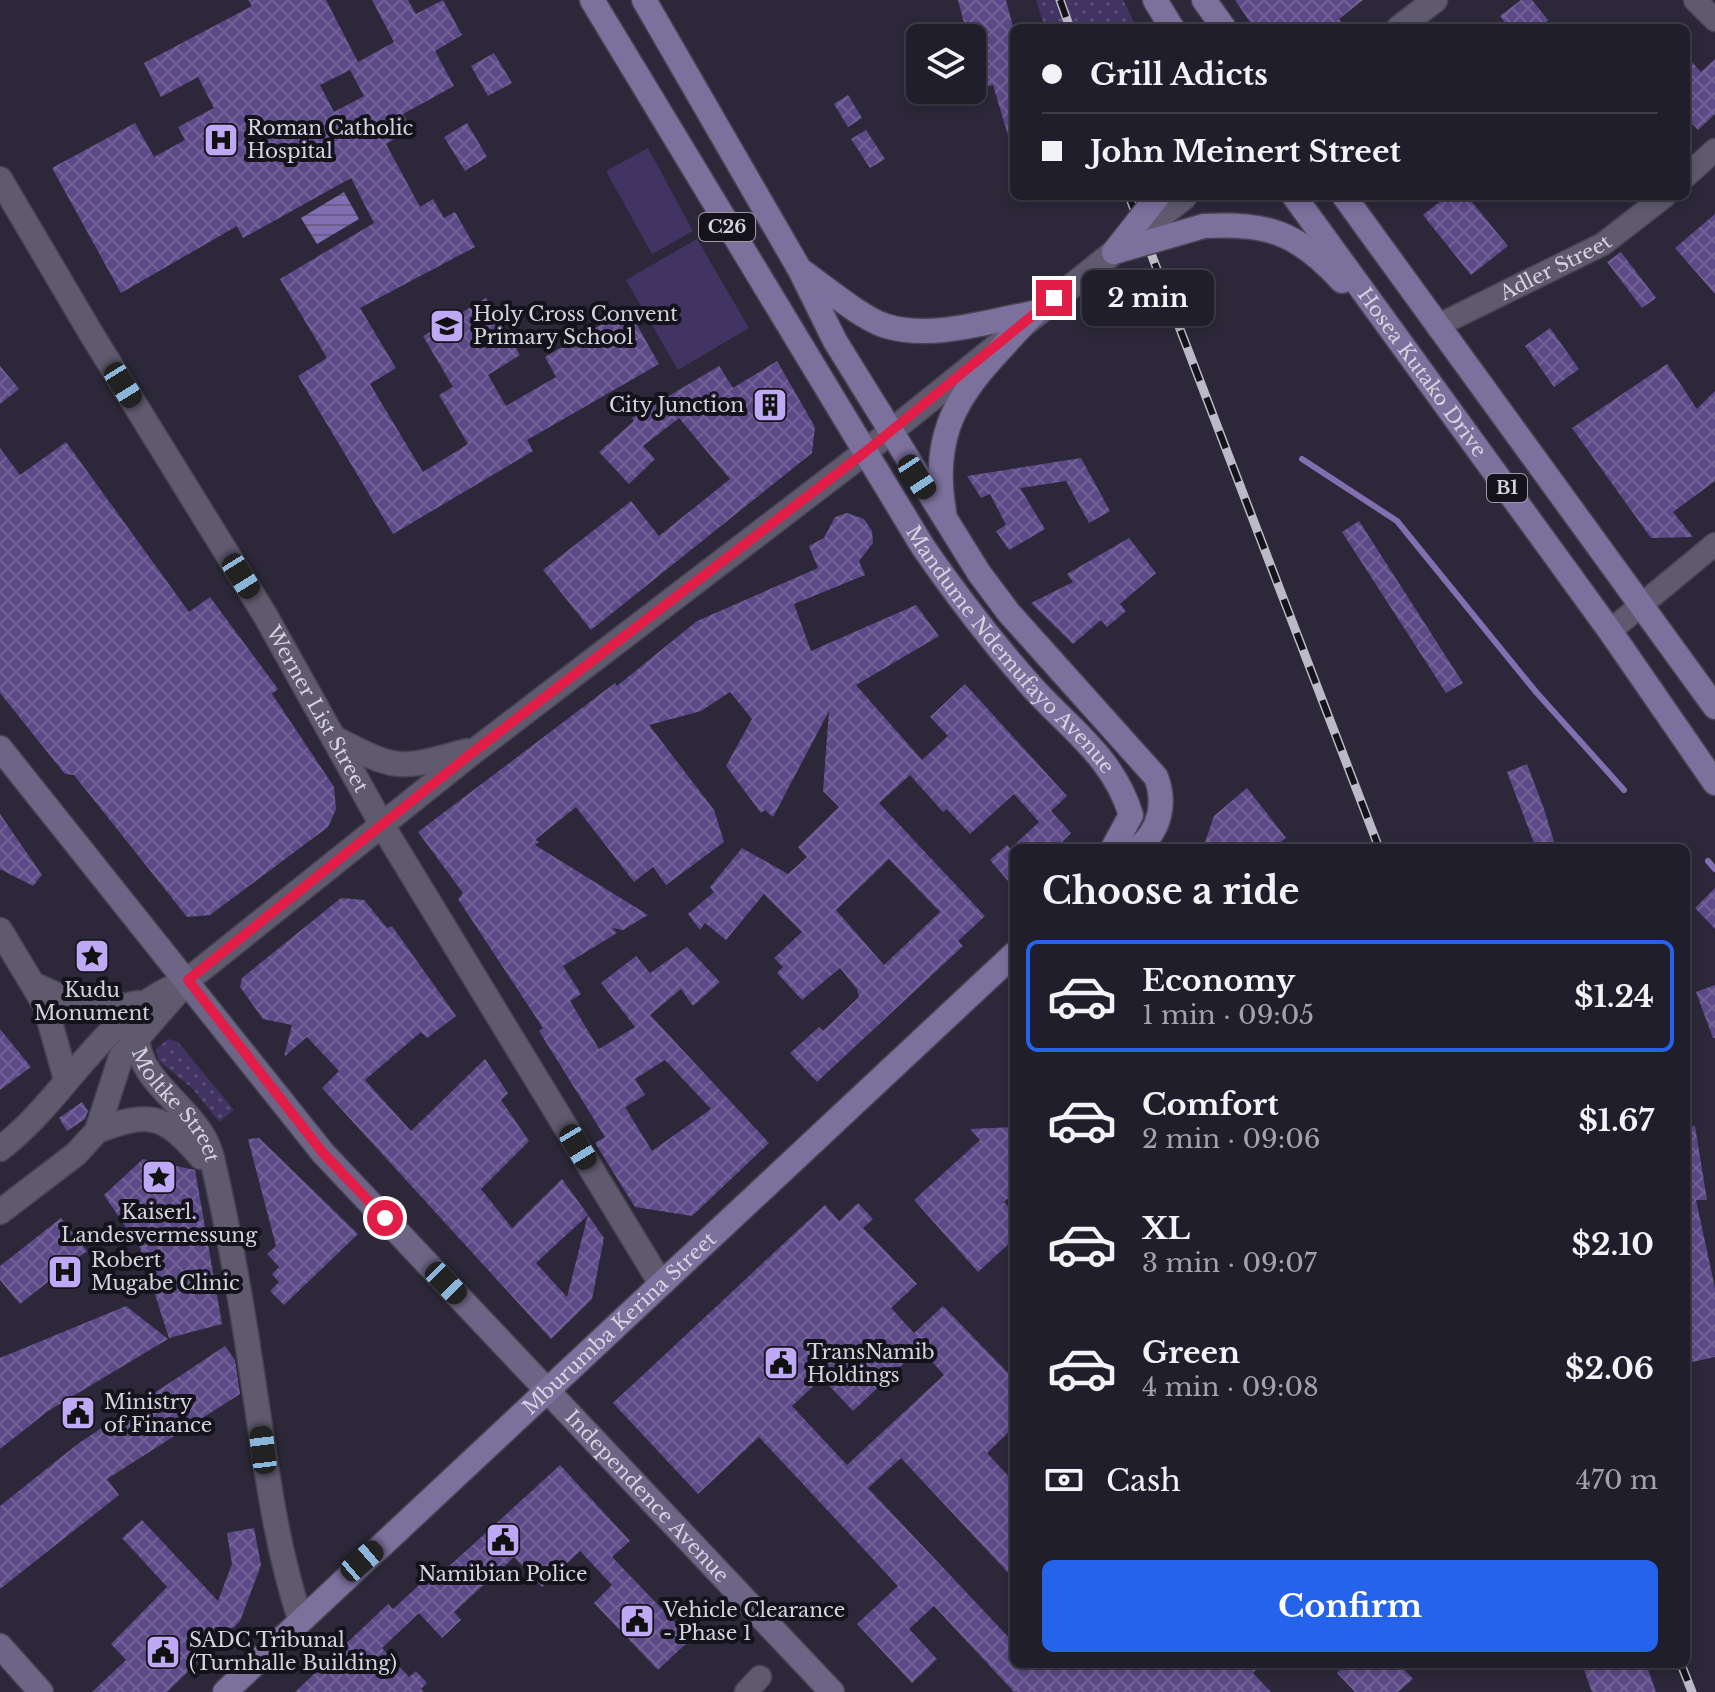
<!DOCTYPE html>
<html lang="en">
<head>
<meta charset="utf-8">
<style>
  body { margin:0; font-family:"Libre Baskerville",serif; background:#2d2b37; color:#f1f3f6; height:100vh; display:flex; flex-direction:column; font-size:30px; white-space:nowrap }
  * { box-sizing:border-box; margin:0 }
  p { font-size:26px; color:#a2a2a9 }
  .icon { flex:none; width:44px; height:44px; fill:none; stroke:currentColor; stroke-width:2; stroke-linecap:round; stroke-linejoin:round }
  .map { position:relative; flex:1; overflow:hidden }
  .sheet { position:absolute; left:1010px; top:844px; width:680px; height:824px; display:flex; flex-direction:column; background:#211e2b; border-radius:12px; box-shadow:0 4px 12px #0003,0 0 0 2px #3e3c47 }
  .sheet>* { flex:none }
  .top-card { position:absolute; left:1010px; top:24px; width:680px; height:176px; border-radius:12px; box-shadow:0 4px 12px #0003,0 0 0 2px #3e3c47; display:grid; align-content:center; height:176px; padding:0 32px; background:#211e2b }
  .buttons { position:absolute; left:906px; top:24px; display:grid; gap:16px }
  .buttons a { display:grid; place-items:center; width:80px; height:80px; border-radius:12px; background:#211e2b; box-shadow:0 4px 12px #0003,0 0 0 2px #3e3c47; font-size:40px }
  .end { position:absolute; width:36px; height:36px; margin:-18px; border:10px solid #e11d48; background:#fff; box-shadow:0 0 0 4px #fff }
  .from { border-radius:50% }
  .bubble { position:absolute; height:56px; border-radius:12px; background:#211e2b; box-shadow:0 4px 12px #0003,0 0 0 2px #3e3c47; font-size:26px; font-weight:700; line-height:56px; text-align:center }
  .car { position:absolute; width:24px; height:48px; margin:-24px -12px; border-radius:10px; box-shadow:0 0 6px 2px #0007; background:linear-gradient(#222 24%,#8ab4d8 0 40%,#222 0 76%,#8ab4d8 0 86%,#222 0) }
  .top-card b { display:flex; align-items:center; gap:28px; height:76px; font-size:30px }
  .top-card b+b { border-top:2px solid #3e3c47 }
  .top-card i { width:20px; height:20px; background:#f1f3f6 }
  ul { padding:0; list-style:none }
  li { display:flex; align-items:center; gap:24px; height:112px; margin:0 16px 12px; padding:0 16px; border:4px solid transparent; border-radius:12px }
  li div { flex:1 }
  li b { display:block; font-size:30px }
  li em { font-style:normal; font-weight:700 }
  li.selected { border-color:#2563eb }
  li>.icon { width:72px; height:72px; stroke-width:1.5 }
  h2 { padding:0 32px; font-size:36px; line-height:96px }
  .pay { display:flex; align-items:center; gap:20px; height:88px; padding:0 32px; font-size:30px }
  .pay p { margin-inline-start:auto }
  .cta { display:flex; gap:16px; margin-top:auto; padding:16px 32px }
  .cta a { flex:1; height:92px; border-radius:12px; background:#2563eb; color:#fff; font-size:32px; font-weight:700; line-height:92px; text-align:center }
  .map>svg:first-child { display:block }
  .grass { fill:url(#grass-dots) }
  .garden { fill:#413362 }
  .water { fill:url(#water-rules) }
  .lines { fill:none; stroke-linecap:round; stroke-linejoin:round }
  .stream { stroke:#816fb1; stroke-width:6 }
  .building { fill:url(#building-cross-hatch); fill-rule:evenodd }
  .minor-casing { stroke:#474352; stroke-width:25 }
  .tertiary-casing { stroke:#474352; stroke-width:27 }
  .secondary-casing { stroke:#474352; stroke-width:27 }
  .primary-casing { stroke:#474352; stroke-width:27 }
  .minor { stroke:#5f5a6e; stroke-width:22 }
  .tertiary { stroke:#5f5a6e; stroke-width:24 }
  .secondary { stroke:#6d6585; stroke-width:24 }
  .primary { stroke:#7c709d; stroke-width:24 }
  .rail-casing { stroke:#bdbac7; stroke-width:9 }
  .rail { stroke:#14121a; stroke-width:6; stroke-dasharray:18; stroke-linecap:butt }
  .tertiary-bridge-casing { stroke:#474352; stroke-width:27; stroke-linecap:butt }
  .primary-bridge-casing { stroke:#474352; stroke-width:27; stroke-linecap:butt }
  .tertiary-bridge { stroke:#5f5a6e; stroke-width:24 }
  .primary-bridge { stroke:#7c709d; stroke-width:24 }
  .route { stroke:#e11d48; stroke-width:10 }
  .labels { text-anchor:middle; stroke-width:8; stroke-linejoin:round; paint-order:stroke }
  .shield { fill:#14121a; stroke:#9c99a4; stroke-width:2 }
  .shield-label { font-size:18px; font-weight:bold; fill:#d6d3df }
  .poi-label { font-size:20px; fill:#d6d3df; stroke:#14121a; text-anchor:start }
  .street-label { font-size:20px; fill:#d6d3df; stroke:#14121a }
</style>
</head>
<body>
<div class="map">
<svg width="1715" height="1692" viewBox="0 0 1715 1692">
  <defs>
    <pattern id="grass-dots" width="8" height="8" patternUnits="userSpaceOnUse" patternTransform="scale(2)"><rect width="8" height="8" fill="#413362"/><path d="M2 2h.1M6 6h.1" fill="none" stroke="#5c5078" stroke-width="1.8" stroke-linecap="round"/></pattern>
    <pattern id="water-rules" width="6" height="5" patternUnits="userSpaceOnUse" patternTransform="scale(2)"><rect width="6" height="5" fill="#816fb1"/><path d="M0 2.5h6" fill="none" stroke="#6a5e8a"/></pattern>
    <pattern id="building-cross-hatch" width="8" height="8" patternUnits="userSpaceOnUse" patternTransform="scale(2)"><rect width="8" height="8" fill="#5c4987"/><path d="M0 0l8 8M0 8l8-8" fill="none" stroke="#736298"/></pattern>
  </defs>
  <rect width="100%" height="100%" fill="#2c2839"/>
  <g class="grass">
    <path d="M1036 0H1123L1137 28H1045Z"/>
    <path d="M168 1039 178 1042 234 1110 219 1122 192 1088 159 1061 156 1049Z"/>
  </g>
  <g class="garden">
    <path d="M648 148 693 231 652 254 606 171Z"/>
    <path d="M697 239 749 328 678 370 626 280Z"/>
  </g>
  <path class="water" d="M344 192 359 219 317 244 301 218Z"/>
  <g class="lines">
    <g class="stream">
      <path d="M1302 459 1397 521 1536 692 1624 790"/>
      <path d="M1708 861 1715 869"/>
    </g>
  </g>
  <g class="building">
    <path d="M248 0H326L358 62 394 42 372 0H408L416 14 443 0 462 35 435 51 454 86 403 114 411 129 386 144 420 207 433 199 444 218 455 212 475 247 360 308 396 368 370 384 423 472 468 444 439 395 453 387 423 336 486 298 520 355 488 375 506 406 556 377 545 357 628 309 659 364 527 440 533 451 393 534 298 376 327 358 280 279 374 223 351 178 243 238 237 226 121 293 52 168 135 123 154 157 185 140 178 127 214 108 198 77 161 97 144 63 252 6ZM350 70 364 96 334 112 320 85Z"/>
    <path d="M958 0H1006L1014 31V142H1010L993 85 981 88 972 38H968Z"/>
    <path d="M1235 0H1363L1339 19 1346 28H1254Z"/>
    <path d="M1521 0H1532L1548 20 1538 28H1509L1500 16Z"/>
    <path d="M494 53 512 83 488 96 471 66Z"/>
    <path d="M1686 55 1701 72 1715 59V114L1698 130 1686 117Z"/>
    <path d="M848 95 862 118 848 127 834 104Z"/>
    <path d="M467 123 487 157 465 171 444 137Z"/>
    <path d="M866 130 885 159 870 168 851 139Z"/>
    <path d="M1447 196H1467L1508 246 1471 275 1423 215Z"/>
    <path d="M1715 214V294L1675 248Z"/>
    <path d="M1621 252 1656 298 1642 308 1607 262Z"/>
    <path d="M1550 328 1579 369 1554 387 1525 346Z"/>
    <path d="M777 361 815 427 812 453 591 630 543 570 631 501 659 536 730 479 679 418 643 446 655 459 629 484 599 452 634 421 632 418 719 366 733 388Z"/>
    <path d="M1667 364 1697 409 1715 391V481L1673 512 1693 537 1651 538 1572 428Z"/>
    <path d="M0 366 19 389 0 404Z"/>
    <path d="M66 442 189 612 210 597 278 689 272 694 334 787 336 809 328 827 210 915 187 917 74 775 65 774 0 693V448L20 475Z"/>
    <path d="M1081 458 1110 511 1089 523 1066 481 1020 488 1045 529 1009 550 996 531 1006 525 990 494 981 498 967 476Z"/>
    <path d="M847 513 864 519 872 531 873 543 859 561 865 575 794 604 811 651 916 605 939 636 856 685 922 760 948 736 930 717 965 684 1067 796 1051 811 1071 833 1056 848H1011L1039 822 1014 794 970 834 947 809 943 812 910 775 879 803 985 916 958 941 963 946 817 1082 790 1053 819 1027 823 1031 859 997 857 989 840 968 802 1000 777 973 783 967 774 958 802 932 764 894 726 940 705 923 700 930 688 914 714 892 710 887 742 848 788 874 807 857 798 847 839 807 823 791 829 711 773 817 765 810 761 813 726 766 752 719 730 692 701 711 649 725 714 810 724 842 666 885 653 867 634 882 576 807 535 840 539 842 535 845 648 915 623 930 612 928 617 933 563 966 581 994 570 1001 599 1049 635 1027 601 983 636 956 650 973 687 947 720 982 693 1006 681 989 650 1015 769 1143 692 1216 635 1207 595 1143 605 1137 539 1031 543 1028 458 899 463 893 418 832 615 683 617 686 697 621 818 568 809 546 824 538 835 517ZM889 859 940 912 884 965 836 910ZM665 1060 711 1109 652 1151 625 1107 645 1095 635 1079Z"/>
    <path d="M1359 521 1463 683 1446 693 1342 532Z"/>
    <path d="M1129 538 1156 573 1120 604 1126 611 1107 627 1101 620 1073 644 1031 603 1073 582 1067 574Z"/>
    <path d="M1527 764 1544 809 1556 848H1536L1507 772Z"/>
    <path d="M1247 788 1286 838 1273 848H1203L1214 816Z"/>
    <path d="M0 814 42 875 33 886 0 869Z"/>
    <path d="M1007 845 1014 853V888L990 860Z"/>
    <path d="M1715 888V929L1695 908Z"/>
    <path d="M341 898 364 900 387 928 392 926 456 1016 427 1038 421 1032 365 1080 411 1131 485 1059 508 1093 501 1100 529 1141 481 1189 512 1228 562 1179 588 1215 536 1263 567 1297 588 1215 604 1238 592 1299 551 1339 322 1088 339 1071 307 1037 284 1057 292 1025 263 1019 240 987 242 978Z"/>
    <path d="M1715 985V1038H1713L1696 992Z"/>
    <path d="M0 1029 31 1067 0 1090Z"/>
    <path d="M82 1102 88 1111 85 1119 67 1131 59 1118Z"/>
    <path d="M1695 1126 1707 1200H1696L1715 1288V1357L1688 1363 1686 1127Z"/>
    <path d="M1014 1127V1193L1004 1202 1014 1213V1239L978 1272 914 1200 980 1140 970 1129Z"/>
    <path d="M259 1138 358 1234 284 1305 270 1291 279 1282 272 1274 279 1267 267 1254 276 1246 248 1139Z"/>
    <path d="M143 1159 195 1170 222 1324 169 1338 140 1248 104 1195Z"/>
    <path d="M858 1203 873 1219 863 1228 917 1284 891 1308 914 1333 943 1306 1014 1379V1427L987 1453 1014 1482V1579L901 1458 868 1488 1014 1643V1664H1262L1253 1673 1271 1692H1014L934 1606 909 1629 937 1659 912 1683 857 1624 898 1586 759 1437 698 1494 613 1403 825 1205 839 1221ZM920 1348 944 1375 847 1465 792 1406 822 1378 853 1411Z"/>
    <path d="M61 1218 87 1251 20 1304 0 1280V1266Z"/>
    <path d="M126 1306 168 1339 48 1411 0 1449V1358Z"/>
    <path d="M225 1346 235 1360 240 1394 107 1479 119 1495 0 1589V1506L79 1443Z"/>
    <path d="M560 1465 630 1541 612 1557 691 1639 658 1670 594 1603 612 1585 580 1551 542 1587 514 1557 454 1612 461 1620 442 1638 419 1613 382 1648 409 1677 416 1671 427 1683 421 1689 424 1692H295L388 1604 393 1609 427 1578 431 1583Z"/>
    <path d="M142 1520 218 1601 232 1564 227 1533 254 1528 261 1565 240 1621 167 1692H92L126 1660 111 1644 167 1587 122 1538Z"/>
    <path d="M1346 1664H1399L1413 1679 1398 1692H1355L1337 1673Z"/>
    <path d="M1582 1664H1646L1656 1692H1592Z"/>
  </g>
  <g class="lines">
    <g class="minor-casing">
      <g id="minor">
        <path d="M1695 0 1715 20"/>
        <path d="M1686 176 1715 150"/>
        <path id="s1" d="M1437 326 1603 244 1665 196"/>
        <path d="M1610 631 1715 544"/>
        <path d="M746 1692 760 1677"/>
      </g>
    </g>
    <g class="tertiary-casing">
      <g id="tertiary">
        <path d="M1399 28 1435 0"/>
        <path id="s2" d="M0 179 92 335 265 615 382 825 660 1282"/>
        <path d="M334 738C398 771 398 770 467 751"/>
        <path d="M0 930 45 1005 66 1079"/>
        <path d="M37 986C73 1003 98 1013 137 1003"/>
        <path id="s3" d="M137 1037C139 1087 200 1108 212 1158 229 1231 242 1305 253 1380 266 1464 274 1538 300 1619"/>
        <path d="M97 1131C150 1111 164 1114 201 1157"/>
        <path d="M0 1149C65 1099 98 1021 175 986"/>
        <path d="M0 1212 76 1154 97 1131 121 1057 188 980 473 752 864 453 1114 252"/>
      </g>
    </g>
    <g class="secondary-casing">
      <g id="secondary">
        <path id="s4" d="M0 748 323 1153 832 1692"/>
        <path d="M0 1646 41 1692"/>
      </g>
    </g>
    <g class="primary-casing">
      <g id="primary">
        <path id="s5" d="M592 0 923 547C957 596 992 642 1032 687 1071 730 1113 757 1131 815L1113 848"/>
        <path d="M644 0 800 270 835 341 979 573 1009 613 1156 777C1166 803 1160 830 1138 848"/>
        <path d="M1155 0 1172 28"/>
        <path d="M1204 0 1224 28"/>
        <path id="s6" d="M1294 196 1610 631 1715 783"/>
        <path d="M1344 196 1715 707"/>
        <path d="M1204 226C1268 223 1297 232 1342 281"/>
        <path d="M802 271C825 287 861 318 886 326 933 340 988 321 1034 313"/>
        <path d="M944 511C927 415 975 378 1034 313"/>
        <path id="s7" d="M225 1692 1014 954"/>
      </g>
    </g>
    <use href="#minor" class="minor"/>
    <use href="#tertiary" class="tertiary"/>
    <use href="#secondary" class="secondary"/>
    <use href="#primary" class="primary"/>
    <g class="rail-casing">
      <g id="rail">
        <path d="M1060 0 1070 28"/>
        <path d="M1129 196 1379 848"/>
        <path d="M1681 1664 1692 1692"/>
      </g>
    </g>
    <use href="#rail" class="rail"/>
    <g class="tertiary-bridge-casing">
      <path id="tertiary-bridge" d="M1128 241 1186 196"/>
    </g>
    <g class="primary-bridge-casing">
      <g id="primary-bridge">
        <path d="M1114 252 1204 226"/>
        <path d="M1114 252 1158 196"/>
      </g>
    </g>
    <use href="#tertiary-bridge" class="tertiary-bridge"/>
    <use href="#primary-bridge" class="primary-bridge"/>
  </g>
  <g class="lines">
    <path class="route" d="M385 1218 323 1153 188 980 473 752 864 453 1054 298"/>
  </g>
  <defs>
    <g id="hospital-square" transform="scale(1.8)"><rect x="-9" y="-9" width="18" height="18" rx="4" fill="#bda9f5" stroke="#14121a"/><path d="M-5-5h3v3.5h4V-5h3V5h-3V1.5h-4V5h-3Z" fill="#111"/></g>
    <g id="school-square" transform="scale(1.8)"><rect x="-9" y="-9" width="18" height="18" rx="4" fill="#bda9f5" stroke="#14121a"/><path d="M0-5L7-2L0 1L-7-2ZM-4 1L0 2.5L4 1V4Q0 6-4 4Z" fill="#111"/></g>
    <g id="building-square" transform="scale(1.8)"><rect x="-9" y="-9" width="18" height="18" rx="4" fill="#bda9f5" stroke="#14121a"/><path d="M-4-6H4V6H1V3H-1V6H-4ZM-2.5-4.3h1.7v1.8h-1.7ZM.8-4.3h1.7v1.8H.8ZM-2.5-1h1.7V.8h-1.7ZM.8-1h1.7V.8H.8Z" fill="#111"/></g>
    <g id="sight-square" transform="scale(1.8)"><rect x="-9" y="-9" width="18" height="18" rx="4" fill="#bda9f5" stroke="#14121a"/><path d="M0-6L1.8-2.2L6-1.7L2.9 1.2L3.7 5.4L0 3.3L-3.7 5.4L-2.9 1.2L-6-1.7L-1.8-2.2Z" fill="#111"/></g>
    <g id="civic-square" transform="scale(1.8)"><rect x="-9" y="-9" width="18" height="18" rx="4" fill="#bda9f5" stroke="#14121a"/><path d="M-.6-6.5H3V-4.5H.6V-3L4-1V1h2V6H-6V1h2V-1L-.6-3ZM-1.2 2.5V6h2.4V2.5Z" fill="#111"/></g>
  </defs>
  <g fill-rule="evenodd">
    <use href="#hospital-square" x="221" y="140"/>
    <use href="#school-square" x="447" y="326"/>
    <use href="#building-square" x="770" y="405"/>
    <use href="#sight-square" x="92" y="956"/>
    <use href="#sight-square" x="159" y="1177"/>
    <use href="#hospital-square" x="65" y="1272"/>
    <use href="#civic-square" x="781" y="1363"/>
    <use href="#civic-square" x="78" y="1413"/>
    <use href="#civic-square" x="503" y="1540"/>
    <use href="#civic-square" x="637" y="1621"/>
    <use href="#civic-square" x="163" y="1652"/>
  </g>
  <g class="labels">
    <g class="shield">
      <rect x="699" y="213" width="56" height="28" rx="6"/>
      <rect x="1487" y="474" width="40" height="28" rx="6"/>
    </g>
    <g class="shield-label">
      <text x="727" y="233">C26</text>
      <text x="1507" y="494">B1</text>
    </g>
    <g class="poi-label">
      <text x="247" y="135">Roman Catholic<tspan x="247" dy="23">Hospital</tspan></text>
      <text x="473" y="321">Holy Cross Convent<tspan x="473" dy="23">Primary School</tspan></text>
      <text x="744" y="412" text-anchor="end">City Junction</text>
      <text x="92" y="997" text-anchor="middle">Kudu<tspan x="92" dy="23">Monument</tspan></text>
      <text x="159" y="1219" text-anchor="middle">Kaiserl.<tspan x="159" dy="23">Landesvermessung</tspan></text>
      <text x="91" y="1267">Robert<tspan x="91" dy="23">Mugabe Clinic</tspan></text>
      <text x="807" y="1359">TransNamib<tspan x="807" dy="23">Holdings</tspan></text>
      <text x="104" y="1409">Ministry<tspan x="104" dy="23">of Finance</tspan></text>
      <text x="503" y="1581" text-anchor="middle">Namibian Police</text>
      <text x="663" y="1617">Vehicle Clearance<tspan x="663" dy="23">- Phase 1</tspan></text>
      <text x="189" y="1647">SADC Tribunal<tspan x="189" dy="23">(Turnhalle Building)</tspan></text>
    </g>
    <g class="street-label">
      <text dy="7" stroke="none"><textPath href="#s1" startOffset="132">Adler Street</textPath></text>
      <text dy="7" stroke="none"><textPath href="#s6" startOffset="218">Hosea Kutako Drive</textPath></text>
      <text dy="7" stroke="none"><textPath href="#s5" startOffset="774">Mandume Ndemufayo Avenue</textPath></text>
      <text dy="7" stroke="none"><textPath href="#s2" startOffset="618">Werner List Street</textPath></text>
      <text dy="7" stroke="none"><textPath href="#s3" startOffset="80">Moltke Street</textPath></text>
      <text dy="7" stroke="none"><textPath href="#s7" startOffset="540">Mburumba Kerina Street</textPath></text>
      <text dy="7" stroke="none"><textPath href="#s4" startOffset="990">Independence Avenue</textPath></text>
    </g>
  </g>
</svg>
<div class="buttons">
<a><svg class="icon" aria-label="layers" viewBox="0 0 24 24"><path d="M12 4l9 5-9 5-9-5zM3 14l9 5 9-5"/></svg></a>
</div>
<i class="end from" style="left:385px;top:1218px"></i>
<i class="end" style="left:1054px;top:298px"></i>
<div class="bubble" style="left:1082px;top:270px;width:132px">2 min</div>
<i class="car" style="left:123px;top:385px;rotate:148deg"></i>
<i class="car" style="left:917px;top:477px;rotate:147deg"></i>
<i class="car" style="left:241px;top:576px;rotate:148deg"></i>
<i class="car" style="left:578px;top:1147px;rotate:149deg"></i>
<i class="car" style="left:446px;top:1283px;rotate:136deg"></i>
<i class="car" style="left:263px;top:1450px;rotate:353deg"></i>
<i class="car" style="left:362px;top:1561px;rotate:49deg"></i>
<div class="top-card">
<b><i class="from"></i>Grill Adicts</b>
<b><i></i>John Meinert Street</b>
</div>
<section class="sheet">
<h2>Choose a ride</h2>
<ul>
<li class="selected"><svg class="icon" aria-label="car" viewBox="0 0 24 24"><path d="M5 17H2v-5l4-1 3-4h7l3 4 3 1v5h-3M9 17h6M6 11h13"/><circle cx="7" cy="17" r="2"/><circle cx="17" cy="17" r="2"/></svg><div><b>Economy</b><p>1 min · 09:05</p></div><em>$1.24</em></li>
<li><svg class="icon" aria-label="car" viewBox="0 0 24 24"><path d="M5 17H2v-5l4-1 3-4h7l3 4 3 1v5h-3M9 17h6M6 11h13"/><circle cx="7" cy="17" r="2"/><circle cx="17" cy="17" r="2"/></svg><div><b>Comfort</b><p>2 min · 09:06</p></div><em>$1.67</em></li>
<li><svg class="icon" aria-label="car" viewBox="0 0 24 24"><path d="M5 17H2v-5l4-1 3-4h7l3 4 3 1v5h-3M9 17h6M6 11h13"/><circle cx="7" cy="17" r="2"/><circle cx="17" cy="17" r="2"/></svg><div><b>XL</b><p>3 min · 09:07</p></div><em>$2.10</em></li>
<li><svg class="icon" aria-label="car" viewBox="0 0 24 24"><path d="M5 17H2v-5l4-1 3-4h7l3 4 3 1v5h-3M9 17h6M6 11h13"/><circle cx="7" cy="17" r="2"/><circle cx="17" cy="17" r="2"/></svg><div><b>Green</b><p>4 min · 09:08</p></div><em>$2.06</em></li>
</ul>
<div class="pay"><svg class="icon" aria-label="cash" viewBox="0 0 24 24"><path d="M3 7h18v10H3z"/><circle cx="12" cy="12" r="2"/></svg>Cash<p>470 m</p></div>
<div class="cta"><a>Confirm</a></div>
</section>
</div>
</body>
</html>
